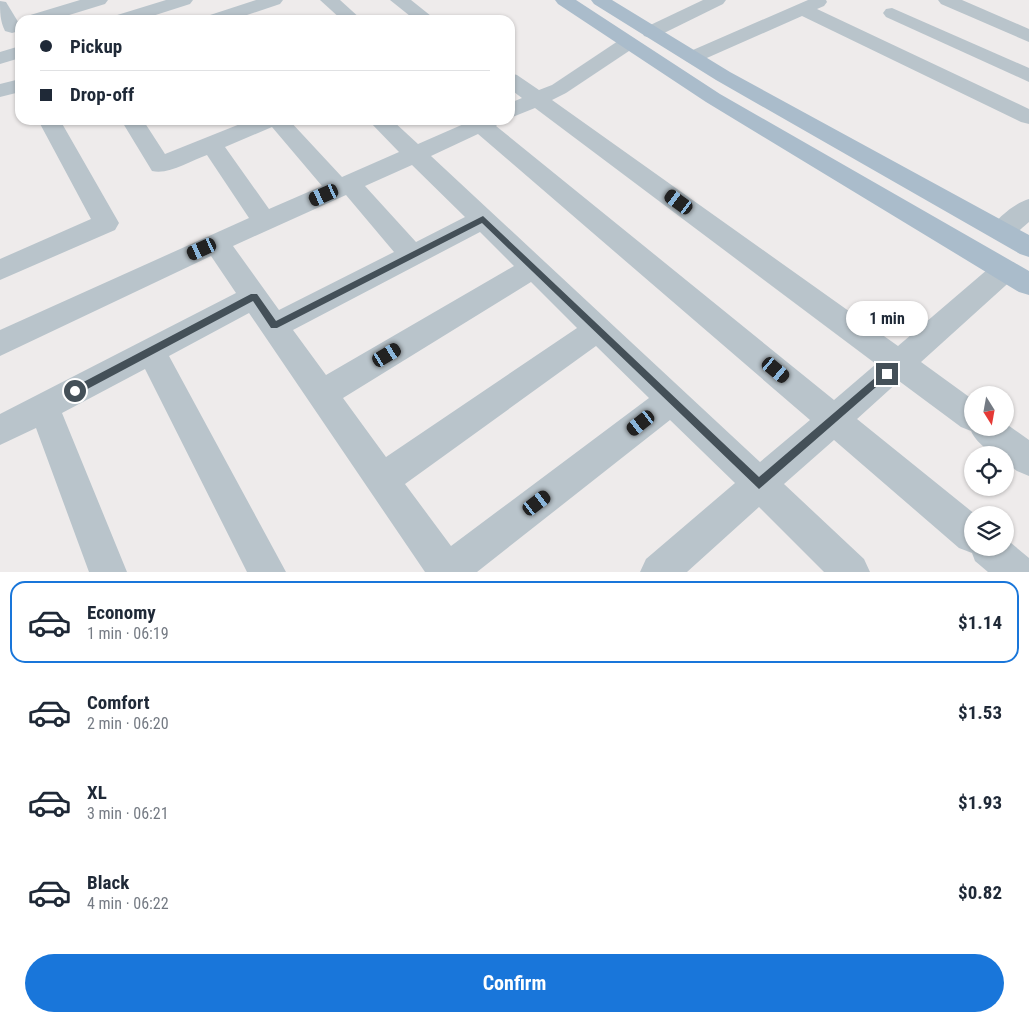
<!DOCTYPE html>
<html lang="en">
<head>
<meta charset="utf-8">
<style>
  body { margin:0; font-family:"Roboto Condensed",sans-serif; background:#f6f6f7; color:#1f2937; height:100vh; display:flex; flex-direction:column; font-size:19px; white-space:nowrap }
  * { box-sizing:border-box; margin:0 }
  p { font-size:16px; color:#747a83 }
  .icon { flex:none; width:28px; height:28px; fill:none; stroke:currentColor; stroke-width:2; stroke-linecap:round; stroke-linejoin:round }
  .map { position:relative; height:572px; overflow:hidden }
  .side { display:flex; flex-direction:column; background:#fff; flex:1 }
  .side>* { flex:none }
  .hud { position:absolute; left:15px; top:15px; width:500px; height:110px; border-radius:15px; box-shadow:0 1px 4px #0004; display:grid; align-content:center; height:110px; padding:0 25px; background:#fff }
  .needle { width:32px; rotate:169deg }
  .fabs { position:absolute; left:964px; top:386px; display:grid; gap:10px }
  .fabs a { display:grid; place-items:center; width:50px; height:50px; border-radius:50%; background:#fff; box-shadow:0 1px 4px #0004; font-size:25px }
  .end { position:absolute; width:22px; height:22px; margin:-11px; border:6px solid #445058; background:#fff; box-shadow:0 0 0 2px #fff }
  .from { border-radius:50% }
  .bubble { position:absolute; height:35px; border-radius:18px; background:#fff; box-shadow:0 1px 4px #0004; font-size:16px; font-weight:700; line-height:35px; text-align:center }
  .car { position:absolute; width:15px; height:30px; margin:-15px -8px; border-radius:6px; box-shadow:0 0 4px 1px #0007; background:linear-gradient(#222 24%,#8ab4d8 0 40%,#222 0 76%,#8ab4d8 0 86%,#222 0) }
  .hud b { display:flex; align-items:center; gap:18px; height:48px; font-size:19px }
  .hud b+b { border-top:1px solid #e0e1e3 }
  .hud i { width:12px; height:12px; background:#1f2937 }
  ul { padding:9px 0 0; list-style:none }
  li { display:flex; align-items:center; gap:15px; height:82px; margin:0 10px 8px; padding:0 15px; border:2px solid transparent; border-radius:15px }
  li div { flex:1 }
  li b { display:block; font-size:19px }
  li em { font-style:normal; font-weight:700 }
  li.selected { border-color:#1976da }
  li>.icon { width:45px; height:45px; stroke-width:1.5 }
  .button { display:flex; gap:10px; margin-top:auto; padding:10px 25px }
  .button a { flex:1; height:58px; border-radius:30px; background:#1976da; color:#fff; font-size:20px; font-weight:700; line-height:58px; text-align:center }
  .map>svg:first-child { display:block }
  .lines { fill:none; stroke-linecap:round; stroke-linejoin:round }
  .minor { fill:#b9c4cb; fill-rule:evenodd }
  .major { fill:#aabccb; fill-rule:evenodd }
  .route { fill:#445058 }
</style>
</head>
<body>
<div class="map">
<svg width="1029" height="572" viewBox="0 0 1029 572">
  <rect width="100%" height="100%" fill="#eeebeb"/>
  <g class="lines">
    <g class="minor">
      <path d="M80 0H108L105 4 53 20H25L27 16Z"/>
      <path d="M166 0H193L190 4 140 20H112L114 16Z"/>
      <path d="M256 0H283L280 4 232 20H205L207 16Z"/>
      <path d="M320 0H340L362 20H342Z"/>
      <path d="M390 0H411L436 20H415Z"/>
      <path d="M703 0H726L723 4 658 36 651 38 644 36 642 32 644 28Z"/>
      <path d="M808 0H826L827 2 824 6 817 9 1029 109V124L1021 122 802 16 700 61 693 63 686 61 683 57 686 53Z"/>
      <path d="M938 0H962L1029 29V42L941 4Z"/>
      <path d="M0 1 6 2 20 25 19 31 12 33 5 31C0 21 0 12 0 1Z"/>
      <path d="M892 8 1029 68V82L886 17 883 13 886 9Z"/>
      <path d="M628 37 635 39 638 43 635 47 566 93 552 100 898 346 995 263 1005 260 1015 263 1018 270 1015 277 921 362 972 399V428H1005V423L1029 440V476L1017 471 1005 462V455C992 455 977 444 971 431L961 427 899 381 857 419 976 515H972V548H1005V538L1029 558V572H988L975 561 972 553 959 548 834 440 784 484 864 559 870 572H824L759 507 687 572H640L646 559 735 483 670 420 477 572H425L249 313 169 356 286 572H247L145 369 62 413 127 572H89L36 428 0 445V414L236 293 211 256 0 356V330L249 218 207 155C190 161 169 175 152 171L121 120H143L165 154 250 120H289L342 177 399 152 368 120H392L418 144 466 123 464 120H502L496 126 834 400 876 364 535 108 510 118V103L522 98 510 89V73L517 75 539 90 552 85 621 39ZM272 127 322 186 269 209 225 147ZM478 134 810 420 760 462 431 156ZM412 165 465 217 416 242 365 186ZM346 195 394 252 279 310 233 246ZM480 232 514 266 326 375 293 330ZM531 282 577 328 386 457 343 398ZM596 346 649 398 451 546 405 484Z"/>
      <path d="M20 46V58L0 64V52Z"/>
      <path d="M20 79V92L0 97V84Z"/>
      <path d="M38 120H60L119 223 115 230 0 280V259L91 219Z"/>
      <path d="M1029 199V222C1017 232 1009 243 993 238L989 231C997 218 1015 203 1029 199Z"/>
    </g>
    <g class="major">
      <path d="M555 0H576L720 94 1029 271V295L1019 292 706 102 558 4Z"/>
      <path d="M591 0H612L730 72 1029 235V257L1020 254 716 80 594 4Z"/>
    </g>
  </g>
  <path class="route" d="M483 216 759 477 883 371 887 370 891 374 759 489 482 223 277 328H271L253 301 78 394H72L70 391 72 388 251 294H257L276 321Z"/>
</svg>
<div class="fabs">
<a><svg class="needle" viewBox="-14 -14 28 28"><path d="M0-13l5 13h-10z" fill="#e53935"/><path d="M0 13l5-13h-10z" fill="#747a83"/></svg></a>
<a><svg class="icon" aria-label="locate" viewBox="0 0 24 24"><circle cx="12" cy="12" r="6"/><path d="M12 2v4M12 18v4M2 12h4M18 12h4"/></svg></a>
<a><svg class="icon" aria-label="layers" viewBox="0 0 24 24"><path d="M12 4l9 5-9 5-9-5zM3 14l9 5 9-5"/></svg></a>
</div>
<i class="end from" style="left:75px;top:391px"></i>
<i class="end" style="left:887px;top:374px"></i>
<div class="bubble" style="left:846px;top:301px;width:82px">1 min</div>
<i class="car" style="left:324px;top:195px;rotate:246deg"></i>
<i class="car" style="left:679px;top:202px;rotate:306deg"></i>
<i class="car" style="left:202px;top:249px;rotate:245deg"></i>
<i class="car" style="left:387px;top:355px;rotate:59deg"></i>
<i class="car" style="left:776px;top:370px;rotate:130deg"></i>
<i class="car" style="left:641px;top:423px;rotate:232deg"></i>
<i class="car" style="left:537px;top:503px;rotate:53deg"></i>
<div class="hud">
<b><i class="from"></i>Pickup</b>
<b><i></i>Drop-off</b>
</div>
</div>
<section class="side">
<ul>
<li class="selected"><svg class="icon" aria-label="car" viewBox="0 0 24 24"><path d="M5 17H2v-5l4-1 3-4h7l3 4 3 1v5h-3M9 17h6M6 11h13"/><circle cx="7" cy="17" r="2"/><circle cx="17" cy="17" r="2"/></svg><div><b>Economy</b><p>1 min · 06:19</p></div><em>$1.14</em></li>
<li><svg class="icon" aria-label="car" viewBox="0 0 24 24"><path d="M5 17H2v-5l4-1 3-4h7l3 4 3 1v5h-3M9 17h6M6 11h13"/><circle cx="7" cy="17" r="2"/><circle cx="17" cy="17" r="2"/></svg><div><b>Comfort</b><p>2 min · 06:20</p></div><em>$1.53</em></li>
<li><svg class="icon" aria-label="car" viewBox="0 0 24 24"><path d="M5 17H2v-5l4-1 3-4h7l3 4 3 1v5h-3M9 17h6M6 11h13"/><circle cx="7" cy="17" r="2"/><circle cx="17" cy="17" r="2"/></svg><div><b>XL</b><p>3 min · 06:21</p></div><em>$1.93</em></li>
<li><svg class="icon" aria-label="car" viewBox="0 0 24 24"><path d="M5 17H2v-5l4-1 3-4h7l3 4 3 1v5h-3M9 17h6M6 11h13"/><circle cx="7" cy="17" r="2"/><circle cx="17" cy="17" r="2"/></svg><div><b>Black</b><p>4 min · 06:22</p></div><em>$0.82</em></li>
</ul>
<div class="button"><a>Confirm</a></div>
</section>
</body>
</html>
